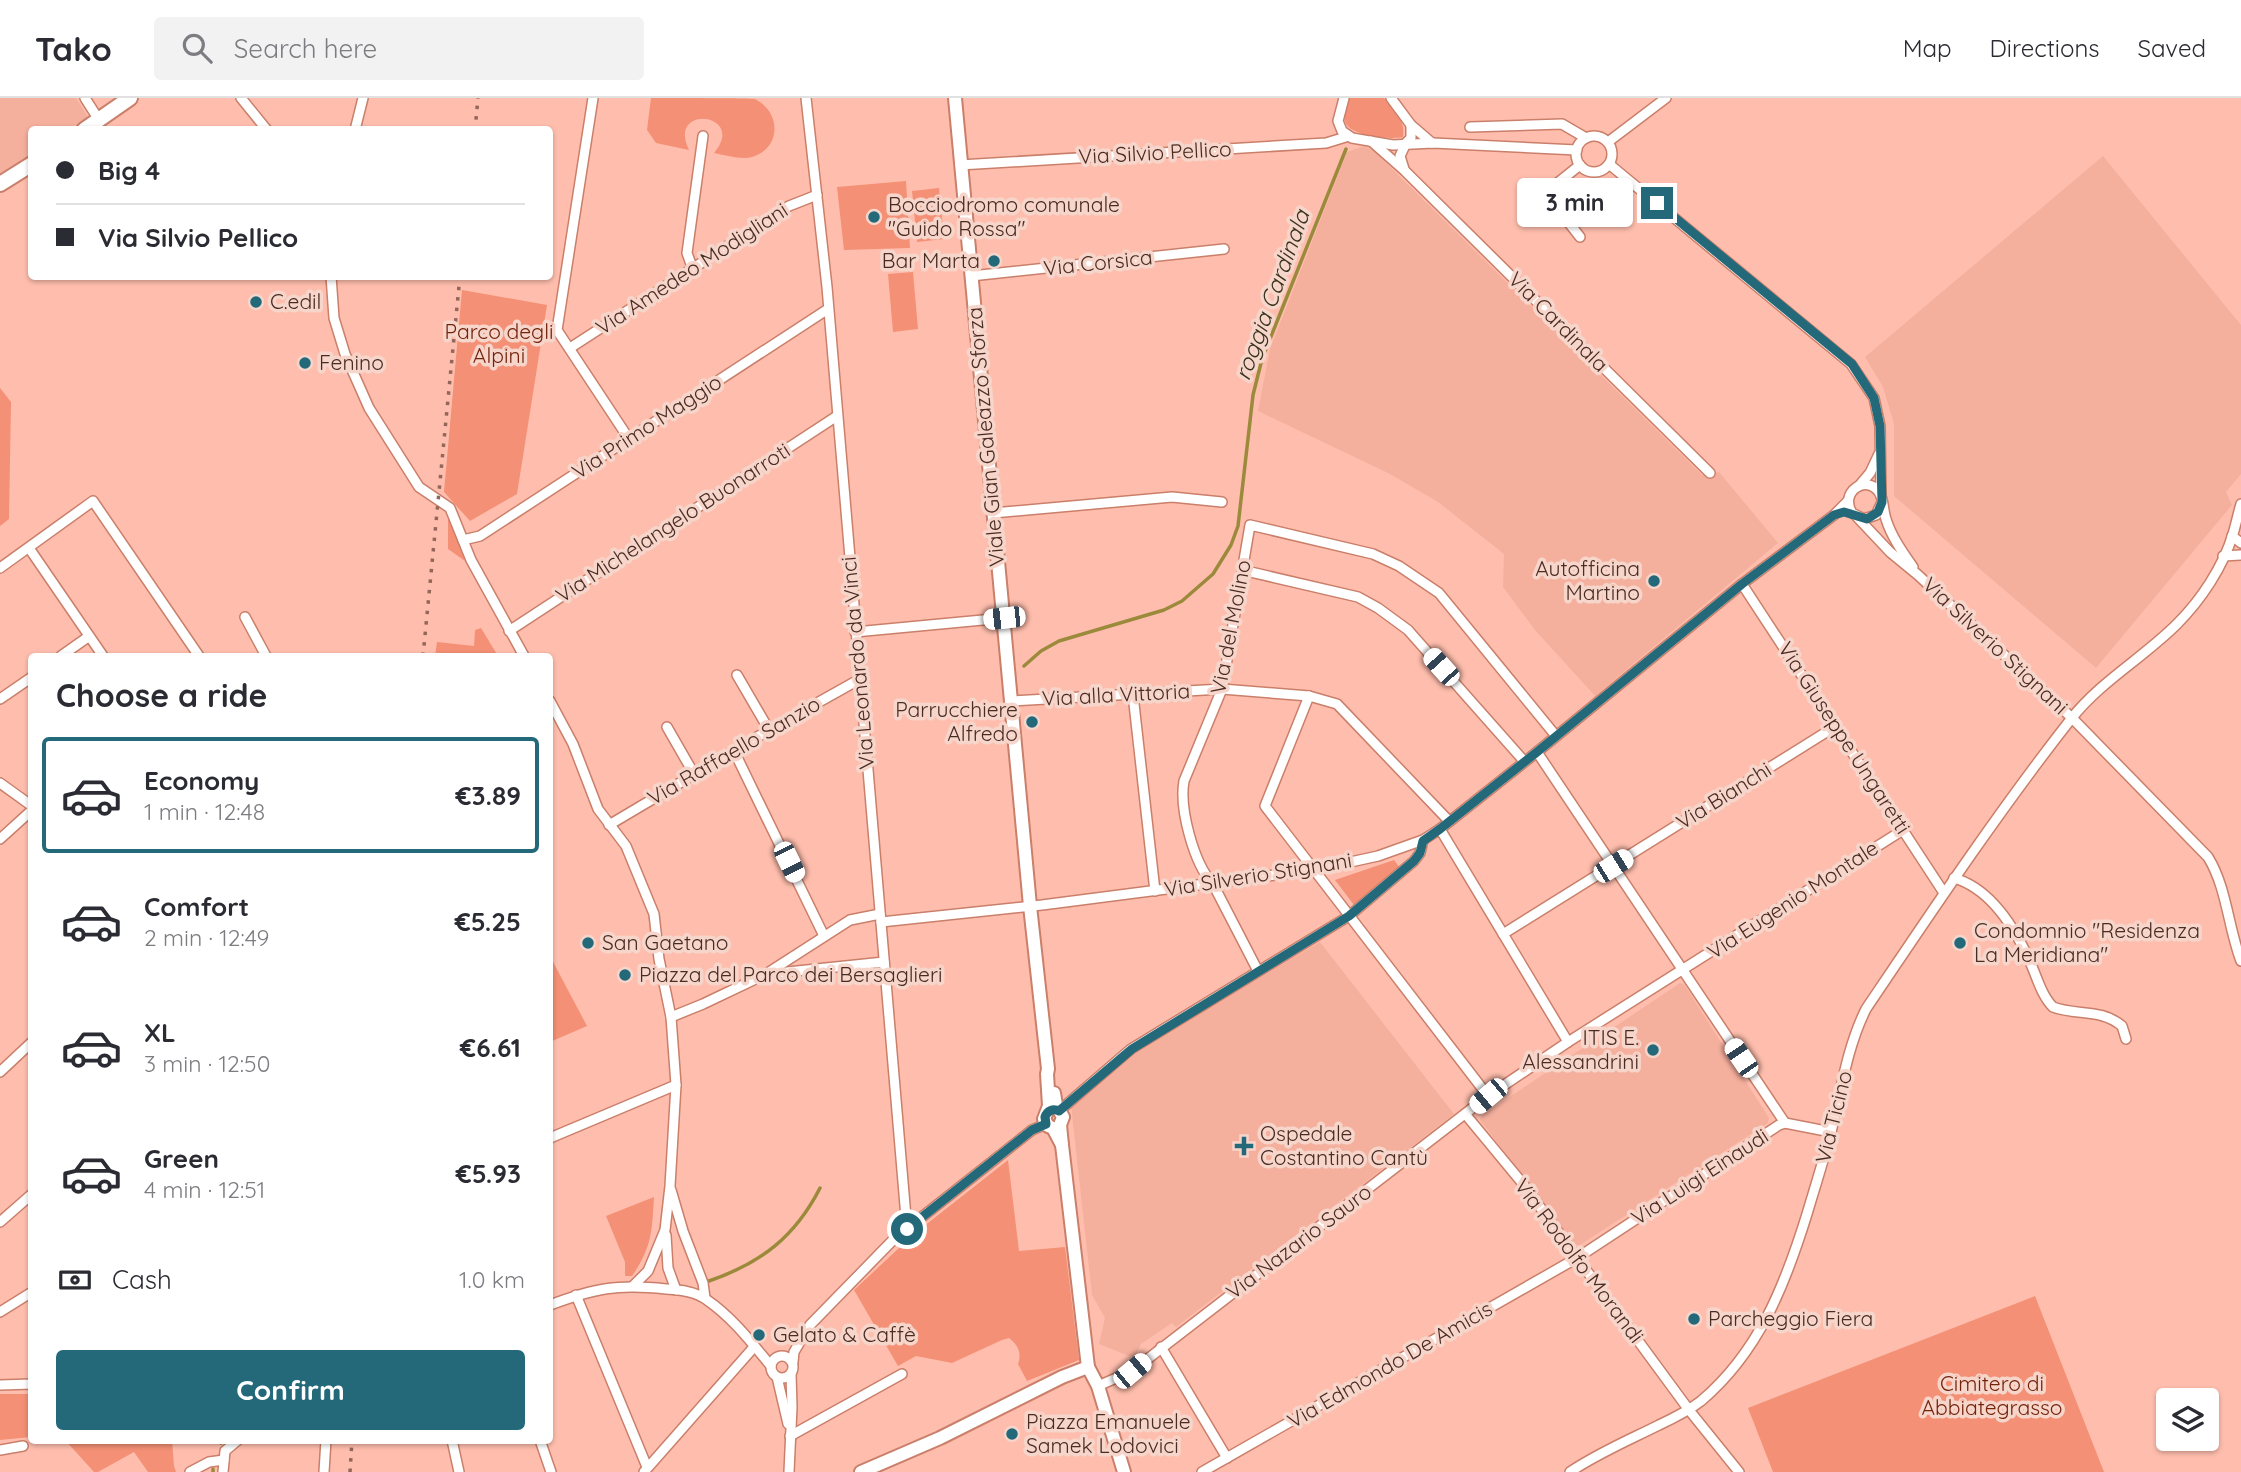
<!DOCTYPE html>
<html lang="en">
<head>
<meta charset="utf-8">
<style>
  body { margin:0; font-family:Quicksand,sans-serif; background:#f2f2f3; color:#2b2b33; height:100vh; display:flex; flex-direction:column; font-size:26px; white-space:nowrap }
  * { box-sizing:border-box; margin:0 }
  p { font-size:23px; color:#7c7c81 }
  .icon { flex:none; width:38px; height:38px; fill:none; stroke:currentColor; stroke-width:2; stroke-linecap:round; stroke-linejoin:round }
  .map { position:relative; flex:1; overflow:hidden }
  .details { position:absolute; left:28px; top:555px; width:525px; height:791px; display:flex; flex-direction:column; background:#fff; border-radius:7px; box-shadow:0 2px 5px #0004 }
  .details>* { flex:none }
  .banner { position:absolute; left:28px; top:28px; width:525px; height:154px; border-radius:7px; box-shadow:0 2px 5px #0004; display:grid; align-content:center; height:154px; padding:0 28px; background:#fff }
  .fabs { position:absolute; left:2156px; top:1290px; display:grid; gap:14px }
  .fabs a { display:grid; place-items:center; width:63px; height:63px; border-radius:7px; background:#fff; box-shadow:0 2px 5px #0004; font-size:35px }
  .end { position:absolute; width:32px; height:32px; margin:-16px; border:9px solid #24697a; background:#fff; box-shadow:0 0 0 4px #fff }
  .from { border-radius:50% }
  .bubble { position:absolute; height:49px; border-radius:7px; background:#fff; box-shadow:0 2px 5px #0004; font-size:23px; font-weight:700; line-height:49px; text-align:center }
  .car { position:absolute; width:21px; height:42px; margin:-21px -10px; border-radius:9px; box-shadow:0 0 5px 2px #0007; background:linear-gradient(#fff 24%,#345 0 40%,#fff 0 76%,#345 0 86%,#fff 0) }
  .banner b { display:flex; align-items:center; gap:24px; height:66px; font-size:26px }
  .banner b+b { border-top:2px solid #e1e1e2 }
  .banner i { width:18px; height:18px; background:#2b2b33 }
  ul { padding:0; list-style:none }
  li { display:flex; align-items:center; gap:21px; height:116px; margin:0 14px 10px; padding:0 14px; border:4px solid transparent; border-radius:7px }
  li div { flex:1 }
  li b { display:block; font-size:26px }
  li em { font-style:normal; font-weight:700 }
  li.on { border-color:#24697a }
  li>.icon { width:63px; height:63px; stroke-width:1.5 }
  h2 { padding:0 28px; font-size:32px; line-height:84px }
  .pay { display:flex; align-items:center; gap:18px; height:77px; padding:0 28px; font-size:26px }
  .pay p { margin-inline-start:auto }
  .action { display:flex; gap:14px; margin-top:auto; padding:14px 28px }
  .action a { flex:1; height:80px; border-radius:7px; background:#24697a; color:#fff; font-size:28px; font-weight:700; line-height:80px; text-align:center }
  header { display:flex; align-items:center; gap:42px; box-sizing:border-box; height:98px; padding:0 35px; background:#fff; border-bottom:2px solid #e1e1e2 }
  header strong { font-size:33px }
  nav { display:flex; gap:38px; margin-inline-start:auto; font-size:24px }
  .search { width:490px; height:63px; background:#f2f2f3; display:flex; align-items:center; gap:18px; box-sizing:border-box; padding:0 24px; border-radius:7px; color:#7c7c81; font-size:26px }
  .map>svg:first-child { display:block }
  .built { fill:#f5af9d }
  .green { fill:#f49075 }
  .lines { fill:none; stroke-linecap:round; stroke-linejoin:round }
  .stream { stroke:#9c8a3c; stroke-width:3.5 }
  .street-casing { stroke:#ca7f6a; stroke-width:12 }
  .secondary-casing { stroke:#ca7f6a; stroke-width:16 }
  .primary-casing { stroke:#ca7f6a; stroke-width:18 }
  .street { stroke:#fff; stroke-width:9 }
  .secondary { stroke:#fff; stroke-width:12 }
  .primary { stroke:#fff; stroke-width:14 }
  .rail { stroke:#93665a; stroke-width:3.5; stroke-dasharray:3.5 7; stroke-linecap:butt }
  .route { stroke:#24697a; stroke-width:9 }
  .poi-dot { fill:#24697a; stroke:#f6d5cb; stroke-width:2.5 }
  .labels { text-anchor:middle; stroke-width:7; stroke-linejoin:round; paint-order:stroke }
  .street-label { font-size:21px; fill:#4a2b22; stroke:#f6d5cb }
  .poi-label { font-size:21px; fill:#4a2b22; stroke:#f6d5cb; text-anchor:start }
  .park-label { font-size:21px; fill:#74230b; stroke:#f6d5cb }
  .water-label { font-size:23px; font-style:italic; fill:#373119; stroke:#f6d5cb }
</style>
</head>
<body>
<header>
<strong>Tako</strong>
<div class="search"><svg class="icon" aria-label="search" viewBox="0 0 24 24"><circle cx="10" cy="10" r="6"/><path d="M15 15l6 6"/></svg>Search here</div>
<nav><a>Map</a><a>Directions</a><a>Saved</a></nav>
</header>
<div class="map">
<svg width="2241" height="1374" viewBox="0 0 2241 1374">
  <rect width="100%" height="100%" fill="#ffbead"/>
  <g class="built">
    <path d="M0 0H76L88 19 69 31 32 32 31 57 0 78Z"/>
    <path d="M1364 48 1374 53 1702 377 1719 374 1778 445 1595 598 1535 532 1503 489 1504 456 1438 404 1390 376 1258 313 1270 251 1347 54Z"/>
    <path d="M2103 58 2241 227V376L2226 394 2232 407 2096 570 1894 398V326L1883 289 1865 259Z"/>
    <path d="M1320 844 1454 1016 1176 1229 1172 1225 1141 1246 1134 1260 1099 1246 1105 1220 1092 1197 1071 1008 1134 954Z"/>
    <path d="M1680 885 1684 886 1769 1020 1768 1025 1580 1147H1575L1480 1022 1481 1018Z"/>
  </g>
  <g class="green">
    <path d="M651 0C668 0 746 0 755 1 782 15 781 50 752 59 741 62 725 57 714 55 748 15 666 5 689 52L656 45 647 32Z"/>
    <path d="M1349 0H1384C1394 12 1406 22 1403 39 1390 42 1348 38 1345 23 1343 16 1347 7 1349 0Z"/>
    <path d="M906 83 910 150 844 152 837 89Z"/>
    <path d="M939 90 944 141 917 144 912 93Z"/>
    <path d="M913 174 918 231 893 234 888 176Z"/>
    <path d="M462 192 547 207 517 396 470 423 444 394Z"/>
    <path d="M0 290 11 304 9 421 0 428Z"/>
    <path d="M448 414 457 436 465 463 448 451Z"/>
    <path d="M481 530 498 558H435L437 544 474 548 475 532Z"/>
    <path d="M1394 762 1400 770 1354 807 1335 782Z"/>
    <path d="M551 860 587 928 550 944V861Z"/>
    <path d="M1008 1062 1019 1153 1065 1149 1079 1262 1027 1283 1018 1266C1022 1255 1018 1247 1009 1240L1002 1242 952 1265 916 1258 898 1268 854 1192 914 1136Z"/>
    <path d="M654 1099C652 1133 652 1149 632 1178H625V1164L606 1118Z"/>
    <path d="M2035 1198 2104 1374H1773L1748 1310Z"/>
    <path d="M0 1296H31V1339L0 1342Z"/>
    <path d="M65 1342H172L174 1368 176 1374H148L134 1354 98 1374H94Z"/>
  </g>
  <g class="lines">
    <g class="stream">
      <path d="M1024 568 1041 553 1059 543 1164 512 1182 503 1213 476 1231 447 1238 428 1253 297 1262 261 1346 51"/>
      <path d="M709 1183C761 1165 795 1139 820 1090"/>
      <path d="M221 1345 224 1342"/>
      <path d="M213 1374V1371"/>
    </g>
    <g class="street-casing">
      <g id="street">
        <path d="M85 0 99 22"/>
        <path d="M241 0 267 32"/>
        <path d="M593 0 557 232 629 341"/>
        <path d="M806 0 827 189 907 1131"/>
        <path d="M1344 0 1338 23 1342 33 1352 40 1393 47 1433 45 1577 52"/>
        <path d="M1391 0 1411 27 1432 45"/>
        <path d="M1470 29 1562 26 1586 40"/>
        <path d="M355 32 363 0"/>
        <circle cx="1594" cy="56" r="18"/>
        <path d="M1371 43 1405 73 1710 375"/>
        <path d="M1608 44 1666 0"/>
        <path d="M1609 66 1851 266 1874 300 1880 328 1881 398"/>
        <path d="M960 67 1326 45 1349 38"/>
        <path d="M1404 71 1400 58 1406 45 1411 40V27"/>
        <path d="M1580 139 1548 98 1550 91 1580 67"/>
        <path d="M692 169 687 155 703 38"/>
        <path d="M331 178 334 220 345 256 369 310 419 389 450 410 471 462 524 558"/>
        <path d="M971 178 1224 151"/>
        <path d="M570 250 789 108 817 97"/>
        <path d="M1859 388 1870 375 1879 356"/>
        <path d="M1882 404 1876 417 1864 421 1852 415C1839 394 1866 376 1879 394 1884 401 1883 413 1886 421 1891 438 1903 455 1913 469"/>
        <path d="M993 415 1172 399 1222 404"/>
        <path d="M1857 419 1890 454 1918 477 2072 620 2208 759C2227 790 2228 829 2241 863"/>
        <path d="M2232 438 2241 445"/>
        <path d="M463 442 480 438 828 211"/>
        <path d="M29 450 103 558"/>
        <path d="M2223 458 2241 457"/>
        <path d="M0 470 93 403 199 558"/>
        <path d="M1242 472 1358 499 1378 510 1408 532 1524 663"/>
        <path d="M1742 486 1944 795"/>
        <path d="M245 519 266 558"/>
        <path d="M509 533 837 318"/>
        <path d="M855 534 1004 520"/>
        <path d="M61 558 88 539"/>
        <path d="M737 577 769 632"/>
        <path d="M1133 597 1155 793"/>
        <path d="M1309 598 1265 708 1488 998"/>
        <path d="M0 601 32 579"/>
        <path d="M550 603 573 646 598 711 626 748 654 816 659 861 671 919 676 987 670 1088 665 1132 648 1173 633 1188"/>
        <path d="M1010 603 1222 591 1309 598 1337 606 1449 723"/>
        <path d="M667 629 694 676"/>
        <path d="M734 653 824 838"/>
        <path d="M1537 654 1785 1025"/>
        <path d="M0 685 32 708"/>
        <path d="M609 727 769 632 860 581"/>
        <path d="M1440 731 1568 944"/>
        <path d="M0 741 32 712"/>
        <path d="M1954 780C1992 791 2016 832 2031 866 2037 880 2042 898 2053 909 2076 918 2101 910 2122 928L2126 941"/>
        <path d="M881 824 1042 807 1314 772 1378 758 1423 742 1440 731 1537 654 1742 486 1834 417 1848 403"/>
        <path d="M1503 836 1836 628"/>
        <path d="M1258 873 1213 786C1194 766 1179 711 1184 683L1222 591 1250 427 1373 456 1399 468 1439 495 1556 638"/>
        <path d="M768 876 884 864"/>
        <path d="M671 919 703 906 766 876 850 822 880 816"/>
        <path d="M0 974 32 944"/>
        <path d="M1059 1013 1131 951 1349 818 1414 763 1420 755 1423 742"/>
        <path d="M1466 1017 1523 1086 1689 1312 1739 1374"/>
        <path d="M550 1040 676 987"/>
        <path d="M671 1092 683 1133 703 1185 705 1200"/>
        <path d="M0 1124 32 1096"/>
        <path d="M666 1137 668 1170 676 1192"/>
        <path d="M576 1197 647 1369"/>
        <path d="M550 1207C595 1190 617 1186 666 1191 680 1192 695 1193 707 1202 732 1219 752 1245 771 1268"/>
        <path d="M0 1214 32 1194"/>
        <path d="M1161 1249 1227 1360"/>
        <circle cx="782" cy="1269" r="11"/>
        <path d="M793 1264 794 1254 810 1227 894 1141 1032 1032 1046 1026"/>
        <path d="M777 1279 788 1326"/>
        <path d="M0 1287 32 1286"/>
        <path d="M1098 1288 1132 1273 1488 998 1568 944 1903 732"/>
        <path d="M790 1338 902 1276"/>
        <path d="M452 1342 459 1374"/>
        <path d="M540 1342 551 1374"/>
        <path d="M0 1352 23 1348"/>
        <path d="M190 1374 209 1364 224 1362"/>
        <path d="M223 1374 225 1353 238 1342"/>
        <path d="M324 1374 326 1342"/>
        <path d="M644 1374 754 1249"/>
        <path d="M789 1374 792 1309 791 1276"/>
        <path d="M1202 1374 1577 1160 1779 1027 1785 1025 1831 1034"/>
        <path d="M1570 1374C1598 1355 1629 1342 1659 1327 1674 1320 1688 1313 1701 1303 1759 1254 1785 1187 1807 1116 1815 1089 1824 1061 1831 1034 1841 993 1847 949 1866 911 1932 813 1998 714 2071 621 2101 583 2143 560 2177 526 2201 502 2223 469 2233 436 2236 426 2238 416 2241 406"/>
      </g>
    </g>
    <g class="secondary-casing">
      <g id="secondary">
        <path d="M955 0 1030 808 1048 971 1047 976 1049 1008 1044 1021 1048 1028 1053 1030 1062 1047"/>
        <path d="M1054 995 1056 1007 1063 1019 1060 1027 1062 1047 1088 1269 1098 1288 1124 1374"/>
        <path d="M861 1374 940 1340 1062 1279 1088 1269"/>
      </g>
    </g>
    <g class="primary-casing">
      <g id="primary">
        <path d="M84 32 130 0"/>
        <path d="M0 86 32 66"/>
      </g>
    </g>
    <use href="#street" class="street"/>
    <use href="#secondary" class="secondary"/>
    <use href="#primary" class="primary"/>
    <g class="rail">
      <path d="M475 32 478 0"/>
      <path d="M423 558 460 178"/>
      <path d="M350 1374 352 1342"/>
    </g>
  </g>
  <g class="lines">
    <path class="route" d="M907 1131 1032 1032 1046 1026 1045 1019C1047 1013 1053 1010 1059 1013L1132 951 1349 818 1414 763 1420 755 1423 743 1440 731 1537 654 1742 486 1834 417 1844 414 1867 421 1878 414 1882 404 1880 328 1874 300 1852 266 1657 105"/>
  </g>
  <g class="poi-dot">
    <circle cx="874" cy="119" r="7"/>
    <circle cx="994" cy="163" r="7"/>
    <circle cx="256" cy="204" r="7"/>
    <circle cx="305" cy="265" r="7"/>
    <circle cx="1654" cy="483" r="7"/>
    <circle cx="1032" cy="624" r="7"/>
    <circle cx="588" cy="845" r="7"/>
    <circle cx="1960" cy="845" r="7"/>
    <circle cx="625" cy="877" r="7"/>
    <circle cx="1653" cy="952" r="7"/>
    <path d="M1240.5 1037.5h7v7h7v7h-7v7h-7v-7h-7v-7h7z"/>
    <circle cx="1694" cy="1221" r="7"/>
    <circle cx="759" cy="1237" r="7"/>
    <circle cx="1012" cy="1336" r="7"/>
  </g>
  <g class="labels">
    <g class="street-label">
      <text transform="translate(1155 55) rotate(-3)" y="7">Via Silvio Pellico</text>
      <text transform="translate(1098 165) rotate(-6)" y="7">Via Corsica</text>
      <text transform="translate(692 171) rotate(-33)" y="7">Via Amedeo Modigliani</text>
      <text transform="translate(1558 224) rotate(45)" y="7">Via Cardinala</text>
      <text transform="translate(647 329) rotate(-33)" y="7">Via Primo Maggio</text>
      <text transform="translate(986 339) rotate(-95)" y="7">Viale Gian Galeazzo Sforza</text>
      <text transform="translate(673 425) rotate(-33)" y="7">Via Michelangelo Buonarroti</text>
      <text transform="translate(1231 529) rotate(-79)" y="7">Via del Molino</text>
      <text transform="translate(1995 548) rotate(43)" y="7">Via Silverio Stignani</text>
      <text transform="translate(858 565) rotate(-95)" y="7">Via Leonardo da Vinci</text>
      <text transform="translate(1116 597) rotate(-3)" y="7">Via alla Vittoria</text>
      <text transform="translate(1844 640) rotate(57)" y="7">Via Giuseppe Ungaretti</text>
      <text transform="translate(734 653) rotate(-30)" y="7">Via Raffaello Sanzio</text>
      <text transform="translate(1724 698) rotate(-32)" y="7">Via Bianchi</text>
      <text transform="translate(1258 777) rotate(-9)" y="7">Via Silverio Stignani</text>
      <text transform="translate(1793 802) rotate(-33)" y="7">Via Eugenio Montale</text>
      <text transform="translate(1834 1019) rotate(-76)" y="7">Via Ticino</text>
      <text transform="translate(1700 1079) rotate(-33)" y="7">Via Luigi Einaudi</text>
      <text transform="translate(1299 1144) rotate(-37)" y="7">Via Nazario Sauro</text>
      <text transform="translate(1579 1163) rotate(53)" y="7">Via Rodolfo Morandi</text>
      <text transform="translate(1390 1267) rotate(-30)" y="7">Via Edmondo De Amicis</text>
    </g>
    <g class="poi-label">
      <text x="888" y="114">Bocciodromo comunale<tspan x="888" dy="24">"Guido Rossa"</tspan></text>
      <text x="980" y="170" text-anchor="end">Bar Marta</text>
      <text x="270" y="211">C.edil</text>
      <text x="319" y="272">Fenino</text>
      <text x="1640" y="478" text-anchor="end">Autofficina<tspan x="1640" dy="24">Martino</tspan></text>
      <text x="1018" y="619" text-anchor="end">Parrucchiere<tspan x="1018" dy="24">Alfredo</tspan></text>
      <text x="1974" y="840">Condomnio "Residenza<tspan x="1974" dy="24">La Meridiana"</tspan></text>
      <text x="602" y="852">San Gaetano</text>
      <text x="639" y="884">Piazza del Parco dei Bersaglieri</text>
      <text x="1639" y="947" text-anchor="end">ITIS E.<tspan x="1639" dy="24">Alessandrini</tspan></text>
      <text x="1260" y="1043">Ospedale<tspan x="1260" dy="24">Costantino Cantù</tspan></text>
      <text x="1708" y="1228">Parcheggio Fiera</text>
      <text x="773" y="1244">Gelato &amp; Caffè</text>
      <text x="1026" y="1331">Piazza Emanuele<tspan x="1026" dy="24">Samek Lodovici</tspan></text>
    </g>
    <g class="park-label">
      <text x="499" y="241">Parco degli<tspan x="499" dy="24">Alpini</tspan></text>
      <text x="1992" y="1293">Cimitero di<tspan x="1992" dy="24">Abbiategrasso</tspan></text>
    </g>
    <g class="water-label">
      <text transform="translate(1272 197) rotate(-70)" y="8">roggia Cardinala</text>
    </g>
  </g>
</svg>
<div class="fabs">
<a><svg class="icon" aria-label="layers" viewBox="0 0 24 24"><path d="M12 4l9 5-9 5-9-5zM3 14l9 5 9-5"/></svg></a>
</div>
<i class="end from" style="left:907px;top:1131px"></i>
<i class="end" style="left:1657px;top:105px"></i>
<div class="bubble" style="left:1517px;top:80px;width:116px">3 min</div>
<i class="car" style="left:1004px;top:520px;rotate:264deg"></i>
<i class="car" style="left:1441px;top:569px;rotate:318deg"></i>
<i class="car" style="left:789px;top:764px;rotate:154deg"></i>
<i class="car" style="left:1613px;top:768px;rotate:58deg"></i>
<i class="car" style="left:1741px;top:960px;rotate:326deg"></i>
<i class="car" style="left:1488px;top:998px;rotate:230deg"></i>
<i class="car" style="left:1132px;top:1273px;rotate:50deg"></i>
<div class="banner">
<b><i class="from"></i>Big 4</b>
<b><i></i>Via Silvio Pellico</b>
</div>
<section class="details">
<h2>Choose a ride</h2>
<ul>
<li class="on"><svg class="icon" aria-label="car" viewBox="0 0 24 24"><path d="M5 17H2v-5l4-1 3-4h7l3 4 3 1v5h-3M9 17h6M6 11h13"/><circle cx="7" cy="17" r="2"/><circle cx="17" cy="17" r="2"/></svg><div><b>Economy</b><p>1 min · 12:48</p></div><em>€3.89</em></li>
<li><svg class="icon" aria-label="car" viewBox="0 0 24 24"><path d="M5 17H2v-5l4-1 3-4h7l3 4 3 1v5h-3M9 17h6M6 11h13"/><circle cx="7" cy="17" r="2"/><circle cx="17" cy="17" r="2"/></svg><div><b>Comfort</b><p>2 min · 12:49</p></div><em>€5.25</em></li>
<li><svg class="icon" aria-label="car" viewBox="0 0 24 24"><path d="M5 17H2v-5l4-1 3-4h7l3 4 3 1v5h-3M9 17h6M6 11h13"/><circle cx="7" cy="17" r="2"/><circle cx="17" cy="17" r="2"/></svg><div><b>XL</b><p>3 min · 12:50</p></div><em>€6.61</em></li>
<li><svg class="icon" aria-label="car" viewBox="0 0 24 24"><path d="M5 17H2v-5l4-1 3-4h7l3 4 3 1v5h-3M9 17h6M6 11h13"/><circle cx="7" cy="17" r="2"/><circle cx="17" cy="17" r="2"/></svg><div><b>Green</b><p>4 min · 12:51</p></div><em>€5.93</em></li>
</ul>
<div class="pay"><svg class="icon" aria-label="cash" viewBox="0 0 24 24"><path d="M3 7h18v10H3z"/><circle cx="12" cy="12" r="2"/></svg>Cash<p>1.0 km</p></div>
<div class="action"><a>Confirm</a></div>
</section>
</div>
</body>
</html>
